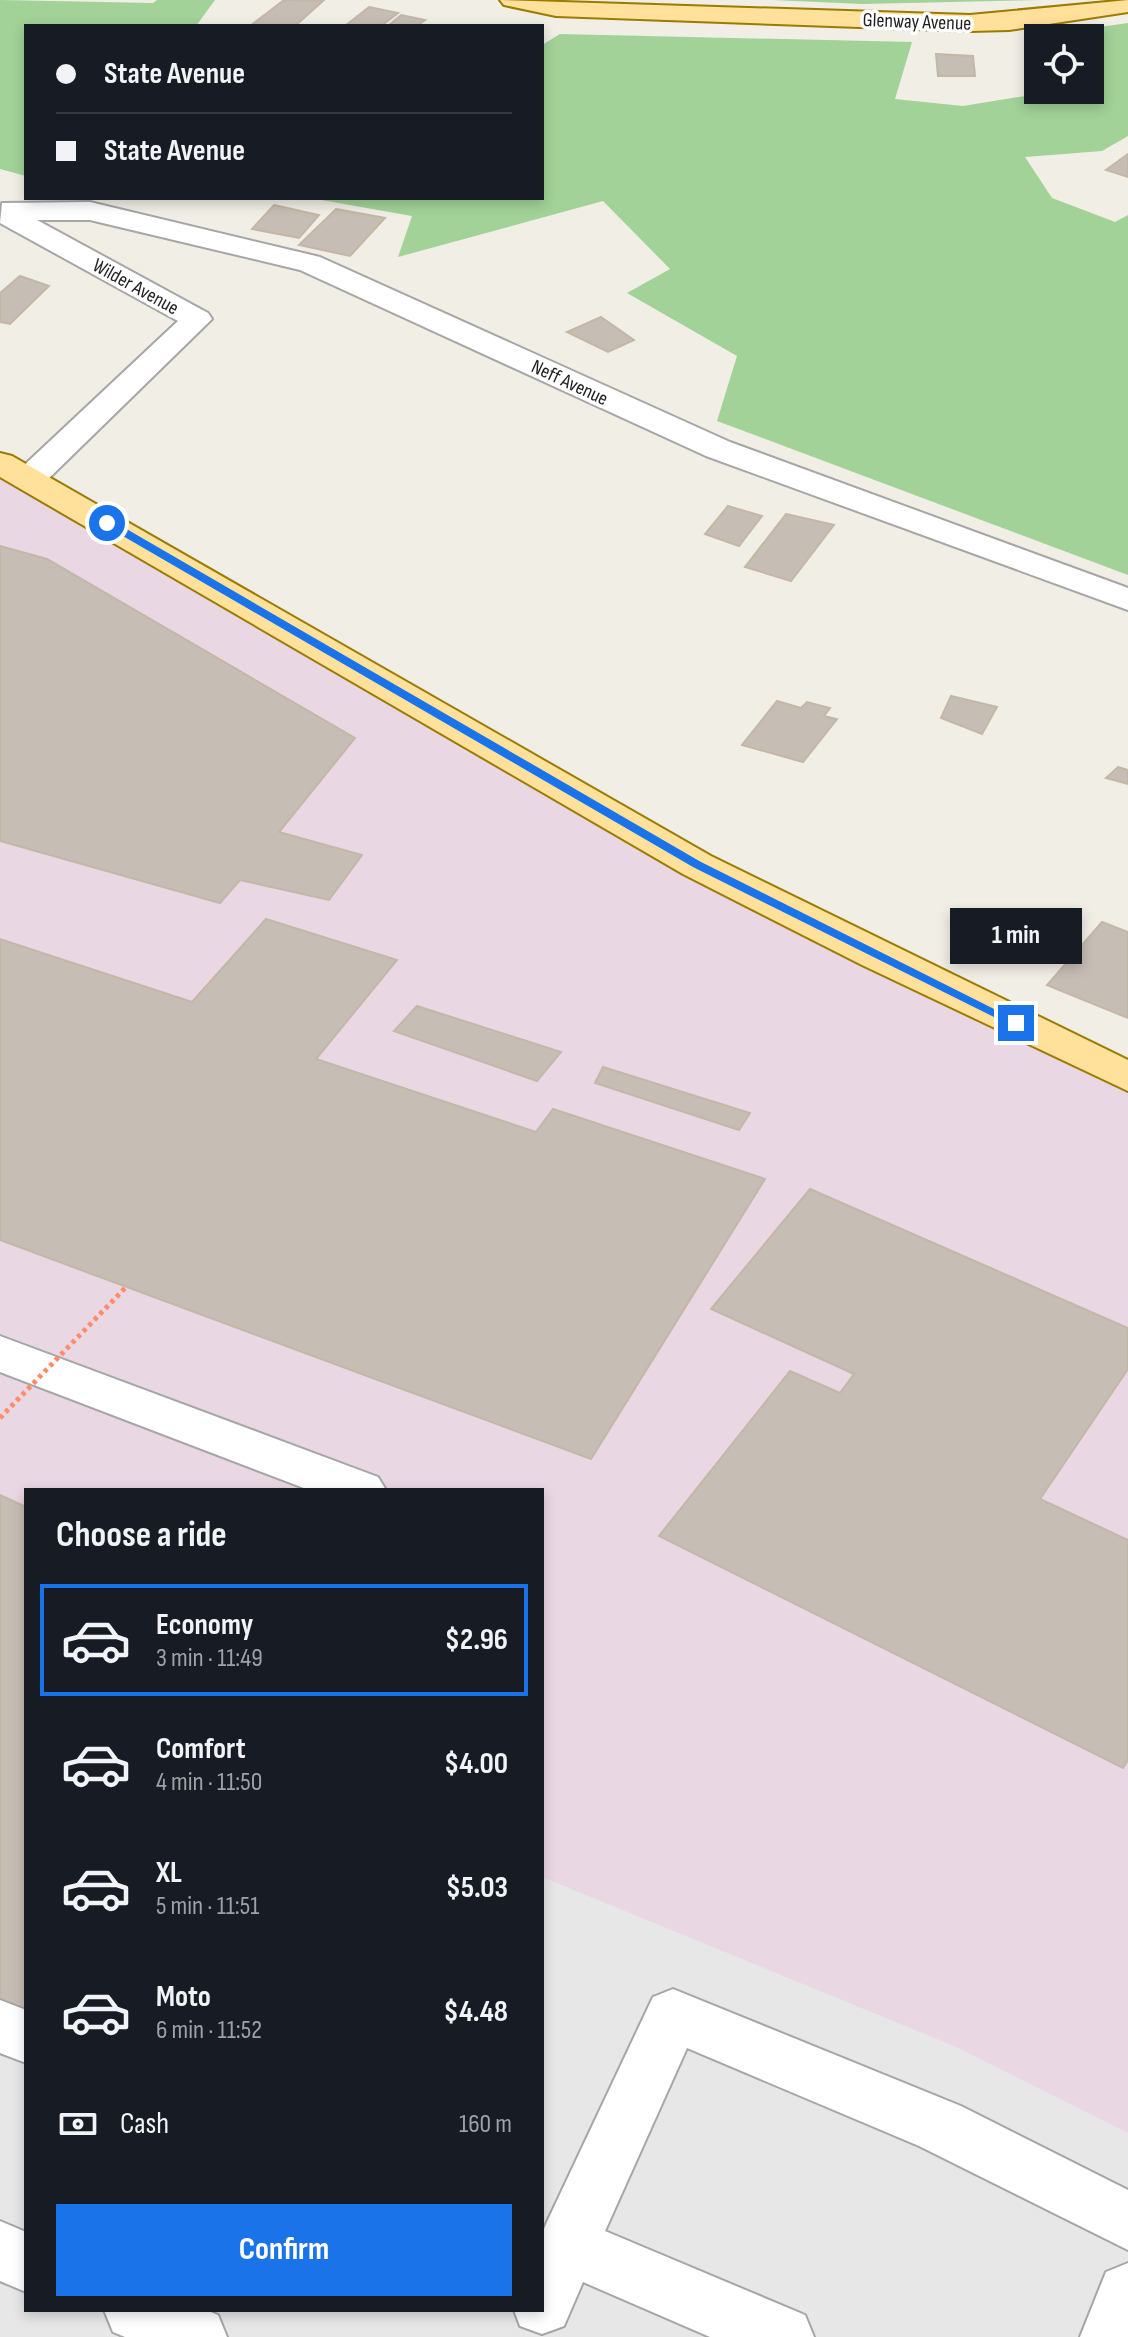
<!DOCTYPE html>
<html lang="en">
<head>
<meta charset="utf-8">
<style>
  body { margin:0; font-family:"Sofia Sans Condensed",sans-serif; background:#242831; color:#f1f3f6; height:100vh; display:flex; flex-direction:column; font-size:30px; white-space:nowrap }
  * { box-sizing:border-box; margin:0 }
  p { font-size:26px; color:#9ea1a6 }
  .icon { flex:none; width:44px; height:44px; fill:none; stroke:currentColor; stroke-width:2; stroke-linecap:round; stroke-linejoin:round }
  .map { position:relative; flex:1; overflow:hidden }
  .drawer { position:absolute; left:24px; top:1488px; width:520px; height:824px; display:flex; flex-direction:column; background:#171b24; border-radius:0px; box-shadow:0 4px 12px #0003 }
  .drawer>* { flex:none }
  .hud { position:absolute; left:24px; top:24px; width:520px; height:176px; border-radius:0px; box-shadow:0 4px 12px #0003; display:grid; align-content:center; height:176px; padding:0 32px; background:#171b24 }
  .fabs { position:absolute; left:1024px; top:24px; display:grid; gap:16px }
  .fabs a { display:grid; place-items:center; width:80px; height:80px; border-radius:0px; background:#171b24; box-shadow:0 4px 12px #0003; font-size:40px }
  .end { position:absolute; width:36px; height:36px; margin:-18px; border:10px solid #1a73e8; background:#fff; box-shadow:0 0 0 4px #fff }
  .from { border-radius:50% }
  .bubble { position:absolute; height:56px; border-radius:0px; background:#171b24; box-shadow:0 4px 12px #0003; font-size:26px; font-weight:700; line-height:56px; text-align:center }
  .hud b { display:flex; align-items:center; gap:28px; height:76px; font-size:30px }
  .hud b+b { border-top:2px solid #363941 }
  .hud i { width:20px; height:20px; background:#f1f3f6 }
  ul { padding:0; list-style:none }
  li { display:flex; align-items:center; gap:24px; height:112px; margin:0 16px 12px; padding:0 16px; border:4px solid transparent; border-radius:0px }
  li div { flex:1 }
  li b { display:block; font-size:30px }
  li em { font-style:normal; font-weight:700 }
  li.selected { border-color:#1a73e8 }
  li>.icon { width:72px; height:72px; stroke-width:1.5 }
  h2 { padding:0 32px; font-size:36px; line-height:96px }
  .pay { display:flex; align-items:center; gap:20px; height:88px; padding:0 32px; font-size:30px }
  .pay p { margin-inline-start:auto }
  .button { display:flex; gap:16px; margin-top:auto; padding:16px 32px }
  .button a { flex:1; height:92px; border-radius:0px; background:#1a73e8; color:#fff; font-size:32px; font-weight:700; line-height:92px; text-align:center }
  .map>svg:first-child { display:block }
  .industrial { fill:#ead7e4; fill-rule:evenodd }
  .forest { fill:#a2d298 }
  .parking { fill:#e7e7e7 }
  .building { fill:#c6bdb4; stroke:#c3b7a7; stroke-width:2 }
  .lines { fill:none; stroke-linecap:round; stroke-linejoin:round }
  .minor-casing { stroke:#a6a6a6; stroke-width:4 }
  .major-casing { stroke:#9b7b00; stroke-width:4 }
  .minor { fill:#fff; fill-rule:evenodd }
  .major { fill:#ffe19c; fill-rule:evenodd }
  .path-bridge { stroke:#ff8b68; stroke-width:5; stroke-dasharray:4 4; stroke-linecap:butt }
  .route { fill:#1a73e8 }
  .labels { text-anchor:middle; stroke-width:7; stroke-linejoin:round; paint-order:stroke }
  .far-street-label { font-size:20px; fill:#1f1f1f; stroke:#fff }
</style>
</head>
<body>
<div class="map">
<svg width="1128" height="2337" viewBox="0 0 1128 2337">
  <rect width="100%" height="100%" fill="#f0eee5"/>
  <path class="industrial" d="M0 463 697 865 1128 1077V2337H0ZM26 1490H542V2310H26Z"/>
  <g class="forest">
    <path d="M0 0 153 3 157 0H215L196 26H26V176L0 169Z"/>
    <path d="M773 0H1041L862 4Z"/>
    <path d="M1128 23V136L1102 151 1025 157 1052 198 1115 222 1128 215V575L717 421 737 356 627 293 670 269 603 201 398 257 412 216 310 198H542V45L560 34 912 42 895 99 963 106 1062 90H1090L1092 28Z"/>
  </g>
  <path class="parking" d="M542 1877 954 2046 1128 2133V2337H0V2000L26 2011V2310H542Z"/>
  <g class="building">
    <path d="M284 0 323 1 295 26H250Z"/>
    <path d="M369 7 398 13 381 26H345Z"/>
    <path d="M401 15 425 20 417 26H388Z"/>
    <path d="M1029 52H1038V78H1028L1026 57Z"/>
    <path d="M936 54 973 56 975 76H938Z"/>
    <path d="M1128 154V177L1106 170Z"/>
    <path d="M274 205 319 215 299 238 252 229Z"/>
    <path d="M336 209 385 218 350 256 299 245Z"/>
    <path d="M20 276 49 286 10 324 0 322V293Z"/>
    <path d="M601 317 634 340 608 352 567 332Z"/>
    <path d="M728 506 762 516 739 546 705 534Z"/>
    <path d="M786 514 834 525 791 581 745 567Z"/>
    <path d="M0 546 47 559 355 738 279 832 362 855 329 900 240 880 220 903 0 841Z"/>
    <path d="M951 696 997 707 982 734 941 718Z"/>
    <path d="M777 701 801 708 807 702 830 708 824 716 837 719 803 762 742 745Z"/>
    <path d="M1118 767 1128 770V784L1106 778Z"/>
    <path d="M266 919 397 960 316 1059 536 1132 553 1109 765 1179 591 1459 0 1240V939L192 1002Z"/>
    <path d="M1102 922 1128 932V1018L1047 985Z"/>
    <path d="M417 1006 561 1052 537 1081 394 1031Z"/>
    <path d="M603 1067 750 1113 739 1130 595 1083Z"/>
    <path d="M810 1189 1128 1328V1369L1040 1499 1128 1540V1760L1123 1768 659 1536 790 1371 840 1393 854 1374 711 1309Z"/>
    <path d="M0 1495 26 1507V2011L0 2000Z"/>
  </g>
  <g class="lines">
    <g class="minor-casing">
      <g id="minor">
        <path d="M90 202 320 257 730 442 1128 588V610L706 456 300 270 90 220H37L208 313 212 319 42 485 30 488 18 485 13 478 18 471 178 321 0 223 2 203Z"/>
        <path d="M0 1336 378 1477 386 1490H309L0 1372Z"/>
        <path d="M673 1989 961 2106 1128 2190V2250L919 2146 687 2048 605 2231 805 2315 814 2337H710L583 2282 564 2326 542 2334 520 2326 514 2310H542V2234L546 2224 653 1997Z"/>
        <path d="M0 2000 26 2010V2063L0 2053Z"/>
        <path d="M0 2221 26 2232V2292L0 2281Z"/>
        <path d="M1128 2263V2337H1080L1106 2272Z"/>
        <path d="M104 2310H206L218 2315 227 2337H125L113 2332Z"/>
      </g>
    </g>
    <g class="major-casing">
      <g id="major">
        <path d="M500 0 970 15 1128 0V12L1009 30 970 31 556 16 504 5Z"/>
        <path d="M0 453 12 456 711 856 1128 1060V1091L862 965 683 874 0 477Z"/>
      </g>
    </g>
    <use href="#minor" class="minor"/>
    <use href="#major" class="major"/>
    <path class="path-bridge" d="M0 1418 126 1287"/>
  </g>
  <path class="route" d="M104 520H111L701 862 1022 1023 1012 1026 693 867 104 525Z"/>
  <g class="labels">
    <g class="far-street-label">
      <text transform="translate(917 21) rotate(2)" y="7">Glenway Avenue</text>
      <text transform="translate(136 286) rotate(29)" y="7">Wilder Avenue</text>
      <text transform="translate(570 382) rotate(25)" y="7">Neff Avenue</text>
    </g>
  </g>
</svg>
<div class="fabs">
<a><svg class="icon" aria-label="locate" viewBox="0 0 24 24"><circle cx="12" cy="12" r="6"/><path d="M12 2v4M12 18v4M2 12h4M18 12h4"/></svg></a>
</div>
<i class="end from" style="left:107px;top:523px"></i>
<i class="end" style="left:1016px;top:1023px"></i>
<div class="bubble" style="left:950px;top:908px;width:132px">1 min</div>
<div class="hud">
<b><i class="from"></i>State Avenue</b>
<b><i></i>State Avenue</b>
</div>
<section class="drawer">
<h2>Choose a ride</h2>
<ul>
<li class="selected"><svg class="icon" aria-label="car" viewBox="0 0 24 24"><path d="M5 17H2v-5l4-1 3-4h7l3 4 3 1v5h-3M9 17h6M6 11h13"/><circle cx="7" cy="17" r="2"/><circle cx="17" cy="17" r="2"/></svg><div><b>Economy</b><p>3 min · 11:49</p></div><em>$2.96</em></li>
<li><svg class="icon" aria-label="car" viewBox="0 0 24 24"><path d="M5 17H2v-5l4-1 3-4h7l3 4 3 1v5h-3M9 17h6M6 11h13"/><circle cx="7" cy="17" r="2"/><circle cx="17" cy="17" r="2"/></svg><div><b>Comfort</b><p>4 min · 11:50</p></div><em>$4.00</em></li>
<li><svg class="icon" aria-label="car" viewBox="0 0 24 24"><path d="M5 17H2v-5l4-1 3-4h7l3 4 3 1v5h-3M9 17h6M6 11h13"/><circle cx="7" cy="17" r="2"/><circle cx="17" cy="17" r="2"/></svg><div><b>XL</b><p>5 min · 11:51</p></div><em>$5.03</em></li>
<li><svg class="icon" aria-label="car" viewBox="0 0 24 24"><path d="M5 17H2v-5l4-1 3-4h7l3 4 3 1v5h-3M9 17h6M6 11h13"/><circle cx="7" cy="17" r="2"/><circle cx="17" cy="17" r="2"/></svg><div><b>Moto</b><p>6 min · 11:52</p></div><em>$4.48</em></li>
</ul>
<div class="pay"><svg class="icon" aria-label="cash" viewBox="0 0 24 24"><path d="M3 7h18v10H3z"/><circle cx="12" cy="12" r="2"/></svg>Cash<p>160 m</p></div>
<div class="button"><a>Confirm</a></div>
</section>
</div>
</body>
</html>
